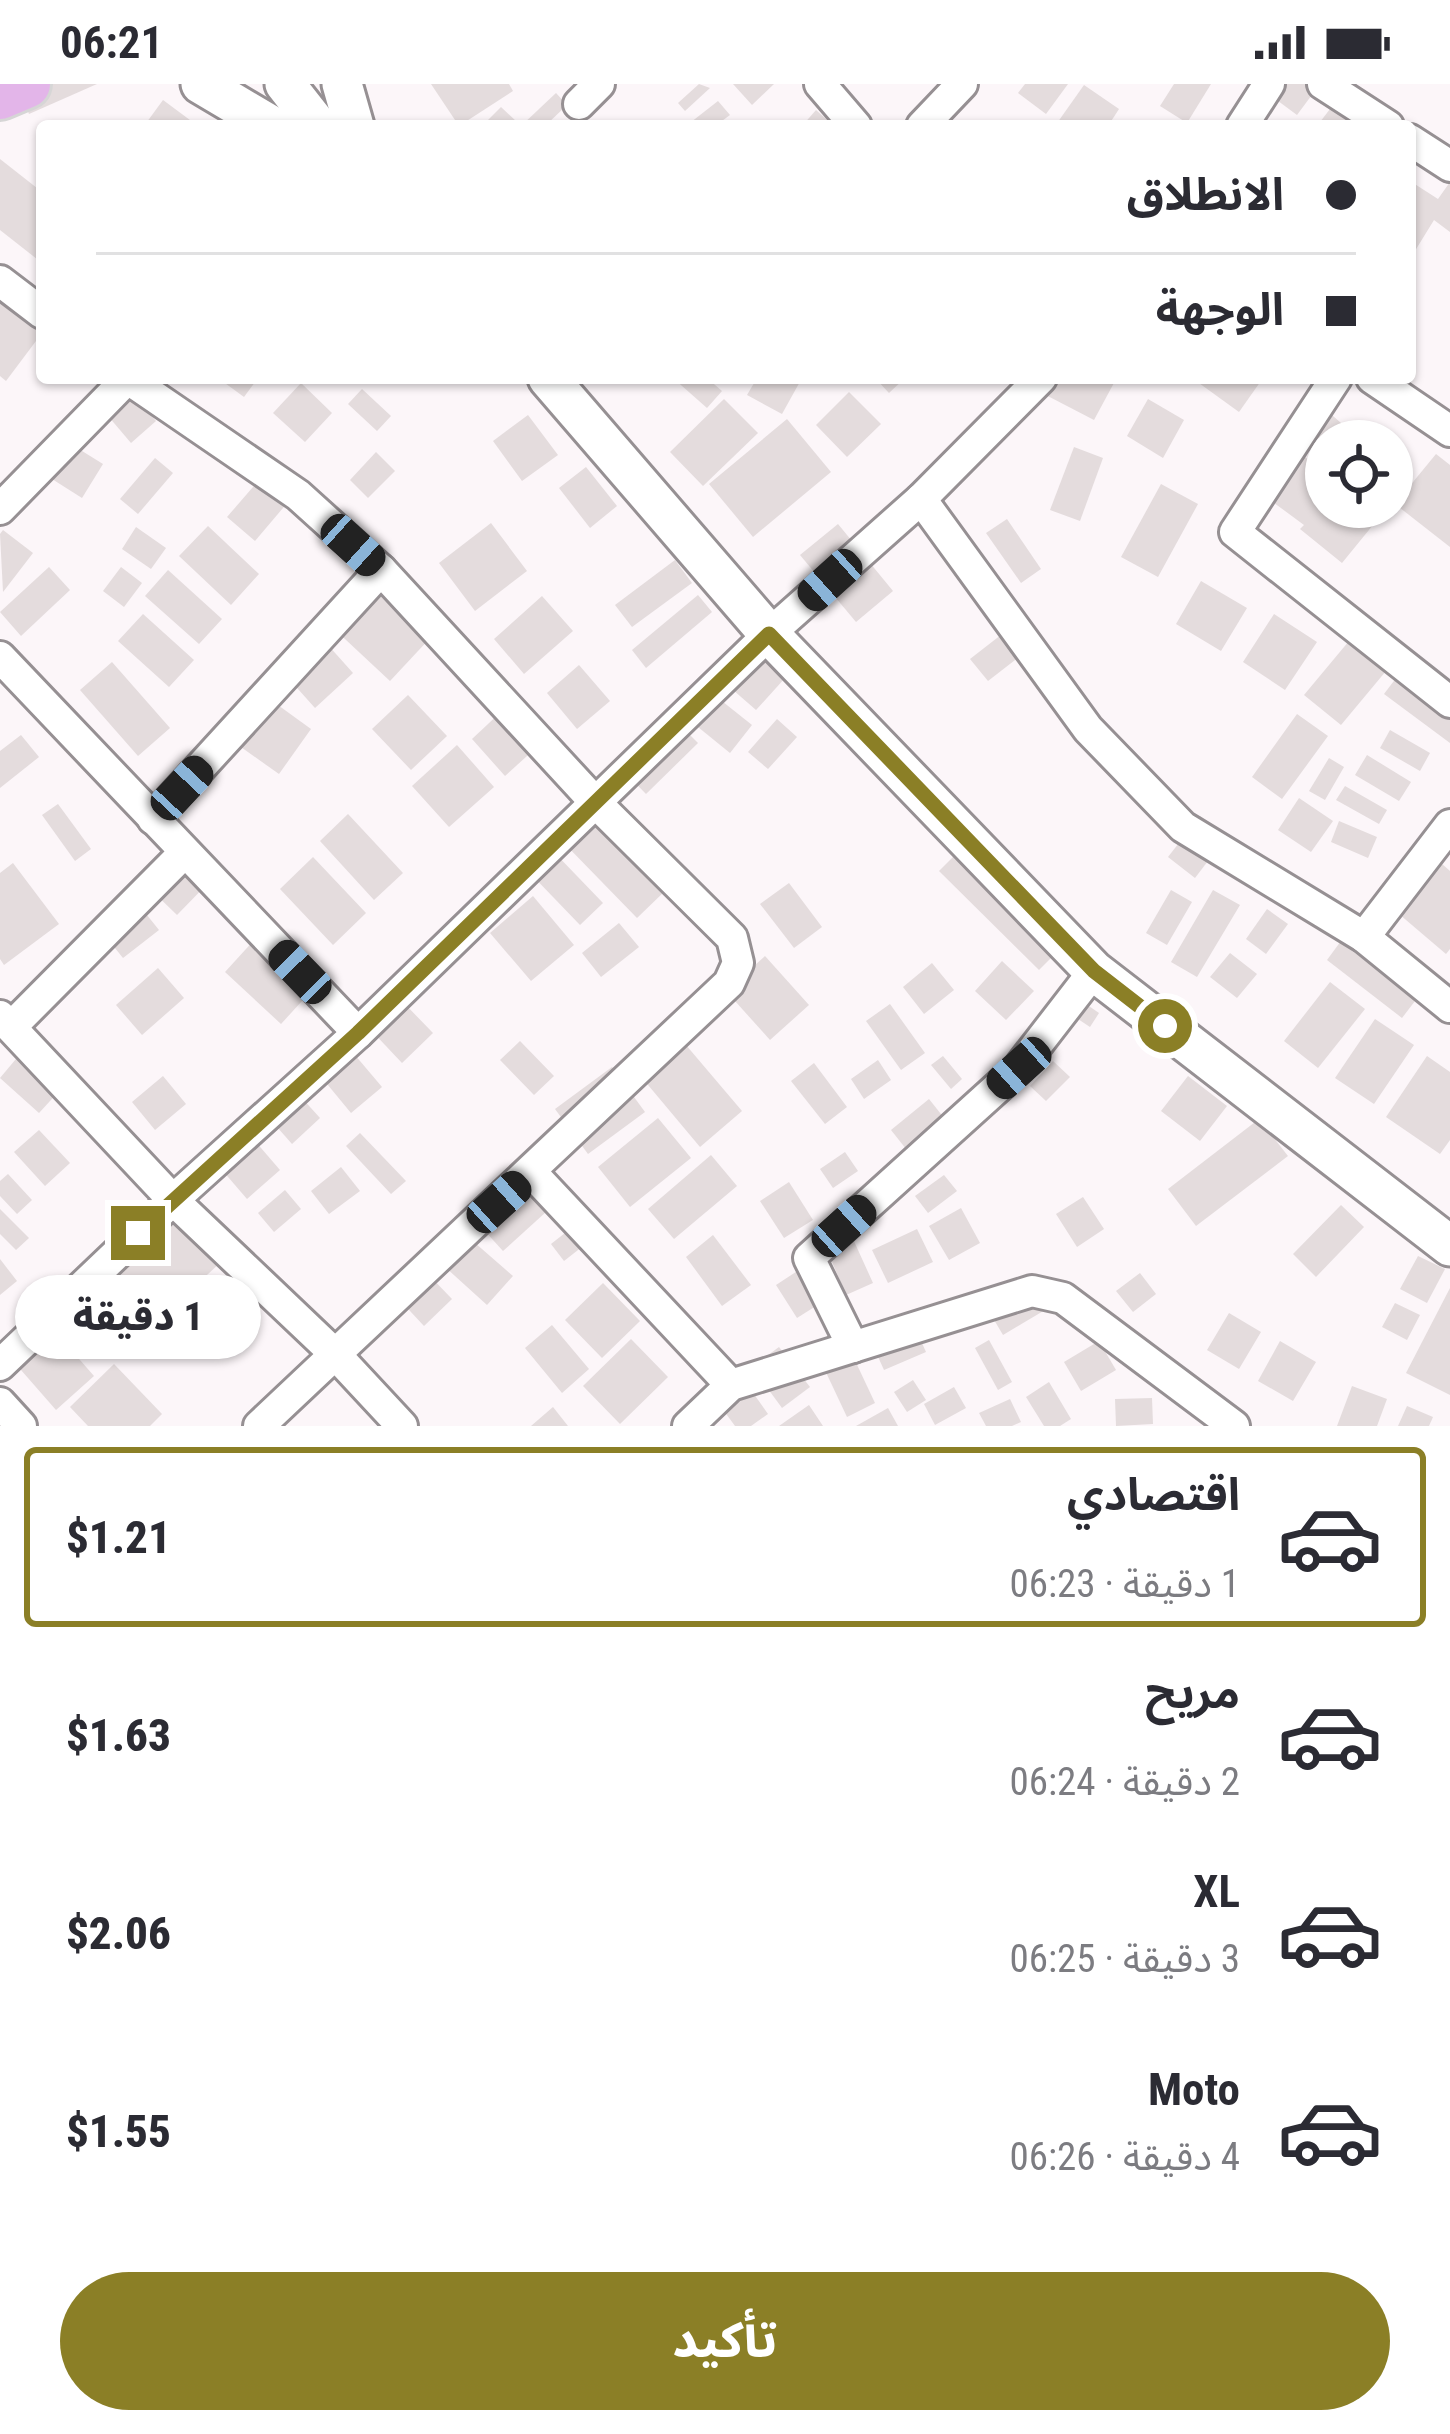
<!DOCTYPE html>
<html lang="ar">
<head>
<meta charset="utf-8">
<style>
  body { margin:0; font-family:"Roboto Condensed","Noto Sans Arabic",sans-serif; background:#f7f7f7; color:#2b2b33; direction:rtl; height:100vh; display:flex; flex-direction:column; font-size:45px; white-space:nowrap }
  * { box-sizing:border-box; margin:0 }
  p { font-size:39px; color:#7c7c81 }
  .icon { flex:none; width:66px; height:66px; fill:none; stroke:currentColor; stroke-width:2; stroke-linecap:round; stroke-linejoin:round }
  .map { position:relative; height:1342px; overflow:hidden; direction:ltr }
  .details { display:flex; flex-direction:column; background:#fff; flex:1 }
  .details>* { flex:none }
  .hud { position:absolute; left:36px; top:36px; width:1380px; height:264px; border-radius:12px; box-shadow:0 3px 9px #0004; direction:rtl; display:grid; align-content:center; height:264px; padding:0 60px; background:#fff }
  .fabs { position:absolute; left:1305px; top:336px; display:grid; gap:24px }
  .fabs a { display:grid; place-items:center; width:108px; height:108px; border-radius:50%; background:#fff; box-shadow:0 3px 9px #0004; font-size:60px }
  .end { position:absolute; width:54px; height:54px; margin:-27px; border:15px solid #8b7f26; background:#fff; box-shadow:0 0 0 6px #fff }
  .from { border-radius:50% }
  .bubble { position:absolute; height:84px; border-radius:42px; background:#fff; box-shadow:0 3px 9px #0004; font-size:39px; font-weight:800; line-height:84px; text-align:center; direction:rtl }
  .car { position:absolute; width:36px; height:72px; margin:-36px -18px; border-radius:15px; box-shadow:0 0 9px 3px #0007; background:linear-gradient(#222 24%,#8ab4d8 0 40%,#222 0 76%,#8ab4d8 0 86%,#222 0) }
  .hud b { display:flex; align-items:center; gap:42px; height:114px; font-size:45px }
  .hud b+b { border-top:3px solid #e1e1e2 }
  .hud i { width:30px; height:30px; background:#2b2b33 }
  ul { padding:21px 0 0; list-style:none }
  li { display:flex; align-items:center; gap:36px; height:180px; margin:0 24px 18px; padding:0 36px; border:6px solid transparent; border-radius:12px }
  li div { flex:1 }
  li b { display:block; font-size:45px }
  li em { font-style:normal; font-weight:800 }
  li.active { border-color:#8b7f26 }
  li>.icon { width:108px; height:108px; stroke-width:1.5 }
  .action { display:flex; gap:24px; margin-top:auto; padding:24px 60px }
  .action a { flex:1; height:138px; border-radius:72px; background:#8b7f26; color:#fff; font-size:48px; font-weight:800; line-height:138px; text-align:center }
  .status { display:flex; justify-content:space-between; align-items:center; height:84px; padding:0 60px; background:#fff; direction:ltr }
  .status svg { height:33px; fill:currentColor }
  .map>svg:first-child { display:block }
  .building { fill:#e4dcdd }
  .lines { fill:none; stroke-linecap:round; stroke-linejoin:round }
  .minor-casing { stroke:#969093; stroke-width:36 }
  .tertiary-casing { stroke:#969093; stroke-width:45 }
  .primary-casing { stroke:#d6d6d6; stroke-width:54 }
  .minor { stroke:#fff; stroke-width:30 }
  .tertiary { stroke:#fff; stroke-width:39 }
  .primary { stroke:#e3b5e9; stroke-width:48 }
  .route { stroke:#8b7f26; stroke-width:15 }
</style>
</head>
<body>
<div class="status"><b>06:21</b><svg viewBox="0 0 49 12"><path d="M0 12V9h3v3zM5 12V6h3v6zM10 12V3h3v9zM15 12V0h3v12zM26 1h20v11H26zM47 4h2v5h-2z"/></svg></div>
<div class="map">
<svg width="1450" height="1342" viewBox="0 0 1450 1342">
  <rect width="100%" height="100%" fill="#fcf6f9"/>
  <g class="building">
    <path d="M46 0H97L29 30 21 11Z"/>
    <path d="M431 0H509L513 7 459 42Z"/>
    <path d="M699 0 710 4 685 27 678 19Z"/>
    <path d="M733 0H774L752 21Z"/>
    <path d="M1025 0H1068L1046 30 1018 9Z"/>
    <path d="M1174 0H1211L1187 39 1160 22Z"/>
    <path d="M1265 0H1320L1297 31 1262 5Z"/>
    <path d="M1084 1 1119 25 1108 42H1055Z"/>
    <path d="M1343 8 1372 42H1317Z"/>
    <path d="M556 9 567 21 545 42H521Z"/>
    <path d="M163 16 198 42H144Z"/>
    <path d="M718 17 730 31 715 42H686Z"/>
    <path d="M501 23 517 38 513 42H482Z"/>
    <path d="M816 26 834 42H802Z"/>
    <path d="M0 75 42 108V179L0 146Z"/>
    <path d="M1410 97 1438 115 1450 98V148L1434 136 1410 175Z"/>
    <path d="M0 210 42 241V249L6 297 0 292Z"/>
    <path d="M218 294H258L244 313Z"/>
    <path d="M673 294H707L722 307 707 324Z"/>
    <path d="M757 294H802L782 330 747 311Z"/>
    <path d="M875 294H905L889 309Z"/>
    <path d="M1047 294H1109L1115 297 1094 336 1040 308Z"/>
    <path d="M1192 294H1263L1239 328Z"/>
    <path d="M301 299 332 329 305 358 273 329Z"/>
    <path d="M128 305 156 337 131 359 103 326Z"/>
    <path d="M362 305 391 332 377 347 348 320Z"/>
    <path d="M849 308 881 340 847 373 816 341Z"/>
    <path d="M724 315 758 349 703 402 670 368Z"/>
    <path d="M1148 315 1184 336 1163 374 1127 352Z"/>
    <path d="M1325 325 1349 346 1339 357H1326V361L1308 344Z"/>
    <path d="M528 331 558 371 522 397 493 357Z"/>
    <path d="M787 335 831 388 753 453 709 400Z"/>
    <path d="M74 362 103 380 82 414 52 395Z"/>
    <path d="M1074 363 1103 374 1080 437 1050 426Z"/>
    <path d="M1295 366 1326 388V423H1350L1373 441 1342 479 1300 445 1304 441 1262 410Z"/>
    <path d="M376 368 395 387 368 414 350 396Z"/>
    <path d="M1436 370 1450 381V463L1395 420Z"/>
    <path d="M155 374 173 389 138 430 120 415Z"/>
    <path d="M586 383 617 422 590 444 559 404Z"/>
    <path d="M266 388 294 411 255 457 227 433Z"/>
    <path d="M1161 400 1198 420 1158 493 1121 473Z"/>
    <path d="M1007 435 1041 485 1021 499 986 449Z"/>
    <path d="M491 439 527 487 475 527 439 479Z"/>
    <path d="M838 440 893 507 856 538 800 471Z"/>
    <path d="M208 442 259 490 231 521 179 472Z"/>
    <path d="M136 443 166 464 151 485 122 465Z"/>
    <path d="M3 446 33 469 3 508 0 450Z"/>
    <path d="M675 476 692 499 632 543 615 521Z"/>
    <path d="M49 483 70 506 21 552 0 528Z"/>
    <path d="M121 483 142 499 124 523 103 507Z"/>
    <path d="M168 486 222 535 199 560 145 512Z"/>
    <path d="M372 496 432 552 390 597 330 541Z"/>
    <path d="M1201 497 1247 524 1221 567 1176 540Z"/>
    <path d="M698 511 712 528 646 584 632 566Z"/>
    <path d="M542 512 573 547 524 590 494 555Z"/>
    <path d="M143 530 194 576 169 603 118 557Z"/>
    <path d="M1274 530 1317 558 1285 606 1243 578Z"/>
    <path d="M1359 545 1396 575 1341 641 1304 611Z"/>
    <path d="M1006 547 1024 569 988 597 970 575Z"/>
    <path d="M319 551 353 589 315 624 281 586Z"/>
    <path d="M745 560 785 594 756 626 717 592Z"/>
    <path d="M112 578 170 644 138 672 80 606Z"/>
    <path d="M579 581 610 617 577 645 547 609Z"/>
    <path d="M1406 581 1450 614V659L1384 610Z"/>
    <path d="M703 602 752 641 730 669 682 630Z"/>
    <path d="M408 611 447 652 411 686 372 645Z"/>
    <path d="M271 616 311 645 279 690 238 661Z"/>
    <path d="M504 625 538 662 505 692 472 655Z"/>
    <path d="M1297 630 1328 652 1282 715 1252 693Z"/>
    <path d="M670 631 698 659 646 710 618 681Z"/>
    <path d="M777 635 797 653 768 685 748 668Z"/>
    <path d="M1390 646 1430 669 1420 687 1380 664Z"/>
    <path d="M21 651 39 673 0 704V667Z"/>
    <path d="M457 661 494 703 449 743 412 702Z"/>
    <path d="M1367 671 1411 698 1399 717 1355 691Z"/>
    <path d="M1329 674 1344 683 1325 716 1309 707Z"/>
    <path d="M1345 702 1387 726 1379 740 1336 716Z"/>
    <path d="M1299 714 1333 737 1311 768 1278 746Z"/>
    <path d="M58 720 91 765 75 777 42 731Z"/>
    <path d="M348 730 403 789 374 816 320 757Z"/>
    <path d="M592 730 666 806 637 834 563 758Z"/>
    <path d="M1200 732 1227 752 1195 794 1168 773Z"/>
    <path d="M1339 737 1377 753 1368 774 1331 758Z"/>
    <path d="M178 760 213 794 177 831 142 797Z"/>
    <path d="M551 765 603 819 580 841 528 787Z"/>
    <path d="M955 771 1055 870 1039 886 939 787Z"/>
    <path d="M313 773 366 829 333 861 280 805Z"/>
    <path d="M13 779 59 840 4 881 0 875V789Z"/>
    <path d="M1442 780 1450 787V865L1446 870 1399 830Z"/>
    <path d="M789 799 822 843 794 864 760 820Z"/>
    <path d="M1171 806 1192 818 1167 861 1146 849Z"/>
    <path d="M1213 806 1240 821 1197 893 1171 878Z"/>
    <path d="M130 810 159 846 123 874 94 838Z"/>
    <path d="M533 812 574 861 531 897 490 849Z"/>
    <path d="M1267 825 1288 840 1266 870 1246 855Z"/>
    <path d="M619 839 639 863 601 893 582 869Z"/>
    <path d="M1352 842 1428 900 1402 934 1327 876Z"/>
    <path d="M257 853 313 905 281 940 225 888Z"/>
    <path d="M1230 869 1257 890 1237 914 1210 893Z"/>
    <path d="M765 872 809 921 770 956 726 907Z"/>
    <path d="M1002 877 1034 907 1006 936 975 907Z"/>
    <path d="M932 879 954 906 924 930 903 903Z"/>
    <path d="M158 884 184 914 142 951 116 921Z"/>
    <path d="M1330 898 1365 925 1318 984 1284 957Z"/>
    <path d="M1067 907 1099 929 1090 943 1057 921Z"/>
    <path d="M400 915 433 949 402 979 369 944Z"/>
    <path d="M890 920 925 969 901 986 866 937Z"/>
    <path d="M1375 935 1414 961 1374 1020 1335 994Z"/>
    <path d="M680 954 742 1027 700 1063 638 989Z"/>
    <path d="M520 957 554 992 534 1011 500 976Z"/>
    <path d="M349 964 382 1003 351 1029 318 989Z"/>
    <path d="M21 969 61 1005 39 1029 0 994Z"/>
    <path d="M943 972 962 995 951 1005 931 981Z"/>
    <path d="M1427 972 1450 988V1056L1440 1070 1386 1033Z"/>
    <path d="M878 976 891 996 864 1015 851 995Z"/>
    <path d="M1053 977 1070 993 1046 1017 1030 1002Z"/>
    <path d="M814 979 847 1023 825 1040 791 997Z"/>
    <path d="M612 983 645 1028 588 1070 555 1025Z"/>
    <path d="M163 992 186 1020 155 1046 132 1018Z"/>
    <path d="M1188 992 1227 1022 1200 1057 1161 1027Z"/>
    <path d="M291 1002 320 1034 292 1060 263 1027Z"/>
    <path d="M929 1015 956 1049 918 1080 891 1046Z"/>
    <path d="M658 1034 691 1074 630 1123 598 1083Z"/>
    <path d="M1259 1035 1288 1072 1196 1142 1168 1105Z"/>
    <path d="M39 1046 70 1079 45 1102 14 1068Z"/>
    <path d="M360 1049 406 1097 391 1110 346 1062Z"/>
    <path d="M255 1057 280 1086 247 1115 222 1086Z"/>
    <path d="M845 1068 858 1087 833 1104 820 1085Z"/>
    <path d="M711 1071 737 1102 674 1155 648 1125Z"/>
    <path d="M341 1083 360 1107 329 1130 311 1107Z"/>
    <path d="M8 1090 32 1116 17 1130 0 1112V1097Z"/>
    <path d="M944 1091 957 1107 928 1129 915 1112Z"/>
    <path d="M789 1098 813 1136 784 1154 760 1117Z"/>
    <path d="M285 1106 301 1125 274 1148 258 1129Z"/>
    <path d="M526 1106 546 1128 503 1167 483 1145Z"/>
    <path d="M164 1113 223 1176 161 1234 102 1170Z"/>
    <path d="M1083 1113 1104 1145 1077 1163 1056 1130Z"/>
    <path d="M1341 1121 1364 1143 1316 1193 1293 1170Z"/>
    <path d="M961 1124 980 1159 949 1176 929 1142Z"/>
    <path d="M0 1125 29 1154 16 1166 0 1150Z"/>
    <path d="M579 1138 592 1155 564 1177 551 1160Z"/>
    <path d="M459 1145 513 1192 487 1221 434 1173Z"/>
    <path d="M917 1145 933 1178 888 1199 872 1166Z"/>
    <path d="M713 1151 751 1201 722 1222 686 1173Z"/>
    <path d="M853 1155 873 1199 846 1211 827 1166Z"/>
    <path d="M1418 1172 1445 1185 1427 1219 1400 1205Z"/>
    <path d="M0 1175 17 1197 0 1211Z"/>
    <path d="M805 1182 827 1215 797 1234 776 1201Z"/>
    <path d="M425 1187 452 1215 424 1242 397 1213Z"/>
    <path d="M93 1188 143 1232 117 1261 67 1217Z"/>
    <path d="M1140 1189 1156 1210 1133 1228 1116 1207Z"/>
    <path d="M603 1199 640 1237 602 1274 565 1236Z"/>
    <path d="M1030 1199 1045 1226 1003 1251 987 1224Z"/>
    <path d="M1450 1204V1311L1406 1289Z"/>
    <path d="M1395 1219 1420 1231 1407 1256 1382 1243Z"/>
    <path d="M1229 1229 1261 1248 1239 1285 1207 1266Z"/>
    <path d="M912 1237 926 1268 884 1286 870 1255Z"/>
    <path d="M552 1241 589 1285 562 1309 525 1264Z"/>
    <path d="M52 1244 94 1292 56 1326 14 1278Z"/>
    <path d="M631 1255 668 1293 620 1340 583 1302Z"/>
    <path d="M989 1256 1012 1298 998 1306 975 1264Z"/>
    <path d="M1099 1257 1116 1286 1081 1307 1064 1278Z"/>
    <path d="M1280 1257 1316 1278 1293 1317 1258 1297Z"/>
    <path d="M779 1263 810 1303 782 1324 752 1283Z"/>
    <path d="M851 1268 875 1319 847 1333 823 1282Z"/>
    <path d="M114 1280 162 1330 150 1342H88L70 1323Z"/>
    <path d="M741 1292 768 1330 751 1342H735L713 1312Z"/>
    <path d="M913 1296 926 1316 907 1328 894 1308Z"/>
    <path d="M1049 1298 1071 1335 1060 1342H1044L1026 1313Z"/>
    <path d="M1352 1302 1387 1315 1377 1342H1337Z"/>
    <path d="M954 1303 966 1324 935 1341 924 1320Z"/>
    <path d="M1152 1314 1153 1340 1116 1342 1115 1315Z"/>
    <path d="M1010 1315 1021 1338 1012 1342H986L979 1329Z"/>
    <path d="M809 1321 823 1342H779Z"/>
    <path d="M1407 1322 1433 1333 1429 1342H1398Z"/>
    <path d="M553 1323 568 1342H531Z"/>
    <path d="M888 1324 898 1342H856Z"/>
  </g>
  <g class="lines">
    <g class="minor-casing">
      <g id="minor">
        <path d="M820 0 856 42"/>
        <path d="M1323 0 1388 42"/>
        <path d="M579 20 599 0"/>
        <path d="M922 42 962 0"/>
        <path d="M1242 42 1269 0"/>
        <path d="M1410 56 1450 82"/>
        <path d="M0 197 42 229"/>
        <path d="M127 294 298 411 381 486 595 718 732 854 738 879 729 899 259 1342"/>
        <path d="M1336 294 1235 448 1450 618"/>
        <path d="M1372 294 1450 347"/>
        <path d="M921 415 1088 645 1183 743 1364 853 1450 923"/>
        <path d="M0 425 127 295"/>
        <path d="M0 573 358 949"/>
        <path d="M153 735 381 486"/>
        <path d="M1364 853 1450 741"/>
        <path d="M0 932 173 1116 335 1270 402 1342"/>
        <path d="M11 943 185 768"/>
        <path d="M531 1088 731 1301"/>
        <path d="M853 1263 809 1174 1019 984 1094 887"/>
        <path d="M0 1281 173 1116 358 949 769 550 921 415 1041 294"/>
        <path d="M0 1319 21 1342"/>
        <path d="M688 1342 731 1301 1032 1207 1063 1214 1234 1342"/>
      </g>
    </g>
    <g class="tertiary-casing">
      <g id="tertiary">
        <path d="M201 0 272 42"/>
        <path d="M285 0 318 42"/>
        <path d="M342 0 354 42"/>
        <path d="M548 294 769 550 1094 887 1450 1162"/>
      </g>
    </g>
    <g class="primary-casing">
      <path id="primary" d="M0 11 26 0"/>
    </g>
    <use href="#minor" class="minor"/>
    <use href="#tertiary" class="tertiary"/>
    <use href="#primary" class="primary"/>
  </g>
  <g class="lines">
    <path class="route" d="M138 1149 358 949 769 550 1094 887 1165 942"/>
  </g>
</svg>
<div class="fabs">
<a><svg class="icon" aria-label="locate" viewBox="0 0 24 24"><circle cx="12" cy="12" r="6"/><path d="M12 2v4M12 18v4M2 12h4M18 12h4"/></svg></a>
</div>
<i class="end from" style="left:1165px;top:942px"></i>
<i class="end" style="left:138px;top:1149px"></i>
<div class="bubble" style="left:15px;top:1191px;width:246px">1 دقيقة</div>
<i class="car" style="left:353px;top:461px;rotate:132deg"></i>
<i class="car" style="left:830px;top:496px;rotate:228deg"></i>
<i class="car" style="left:182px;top:704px;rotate:43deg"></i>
<i class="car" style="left:300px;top:888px;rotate:316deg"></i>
<i class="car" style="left:1019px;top:984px;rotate:228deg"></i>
<i class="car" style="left:499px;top:1118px;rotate:48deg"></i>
<i class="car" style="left:844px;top:1142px;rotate:48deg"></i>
<div class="hud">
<b><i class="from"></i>الانطلاق</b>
<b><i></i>الوجهة</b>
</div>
</div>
<section class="details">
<ul>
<li class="active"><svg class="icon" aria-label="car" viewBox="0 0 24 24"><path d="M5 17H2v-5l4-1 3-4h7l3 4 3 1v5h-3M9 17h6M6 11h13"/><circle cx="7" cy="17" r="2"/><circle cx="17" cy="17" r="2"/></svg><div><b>اقتصادي</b><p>1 دقيقة · 06:23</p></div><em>$1.21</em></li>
<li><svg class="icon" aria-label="car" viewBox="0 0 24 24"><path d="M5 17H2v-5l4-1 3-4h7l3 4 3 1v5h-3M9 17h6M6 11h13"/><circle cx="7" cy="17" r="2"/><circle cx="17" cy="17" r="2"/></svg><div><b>مريح</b><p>2 دقيقة · 06:24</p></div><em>$1.63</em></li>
<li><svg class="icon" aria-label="car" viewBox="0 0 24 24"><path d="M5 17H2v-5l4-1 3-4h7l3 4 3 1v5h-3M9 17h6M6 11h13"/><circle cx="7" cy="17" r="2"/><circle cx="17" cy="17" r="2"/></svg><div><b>XL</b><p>3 دقيقة · 06:25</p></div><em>$2.06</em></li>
<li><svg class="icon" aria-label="car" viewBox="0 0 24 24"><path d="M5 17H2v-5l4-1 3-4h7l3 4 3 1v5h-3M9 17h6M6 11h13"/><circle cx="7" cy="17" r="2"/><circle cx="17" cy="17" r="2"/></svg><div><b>Moto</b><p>4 دقيقة · 06:26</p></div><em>$1.55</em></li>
</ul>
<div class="action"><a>تأكيد</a></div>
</section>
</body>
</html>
